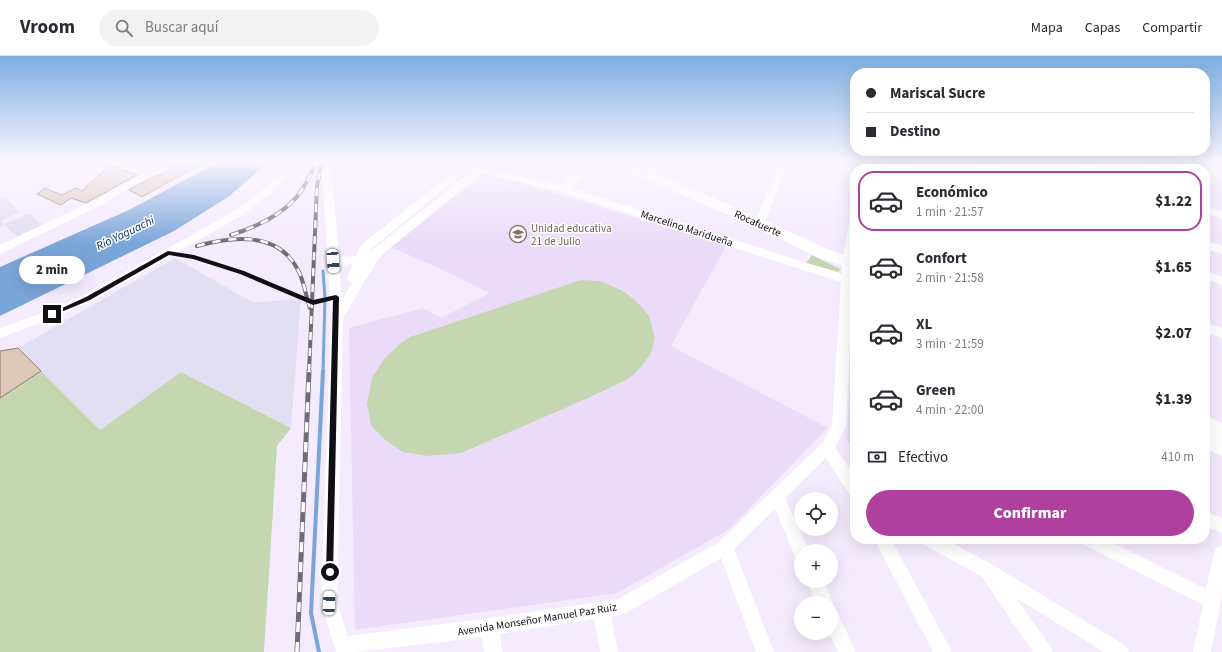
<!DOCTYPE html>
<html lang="es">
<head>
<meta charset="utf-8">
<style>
  body { margin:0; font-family:"Source Sans 3",sans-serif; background:#f2f2f3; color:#2b2b33; height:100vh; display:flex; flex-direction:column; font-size:15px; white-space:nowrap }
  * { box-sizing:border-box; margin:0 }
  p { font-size:13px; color:#7c7c81 }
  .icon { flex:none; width:22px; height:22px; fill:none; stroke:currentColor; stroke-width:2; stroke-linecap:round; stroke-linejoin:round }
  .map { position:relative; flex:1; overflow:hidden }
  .sheet { position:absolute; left:850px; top:108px; width:360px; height:380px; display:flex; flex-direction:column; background:#fff; border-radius:16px; box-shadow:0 4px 16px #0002 }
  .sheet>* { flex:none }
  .banner { position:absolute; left:850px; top:12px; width:360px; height:88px; border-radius:16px; box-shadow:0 4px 16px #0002; display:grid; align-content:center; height:88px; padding:0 16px; background:#fff }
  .tools { position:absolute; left:794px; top:436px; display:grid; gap:8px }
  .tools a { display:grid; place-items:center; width:44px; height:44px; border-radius:50%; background:#fff; box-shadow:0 4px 16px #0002; font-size:20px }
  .end { position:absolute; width:18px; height:18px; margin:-9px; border:5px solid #120e15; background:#fff; box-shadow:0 0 0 2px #fff }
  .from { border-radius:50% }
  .bubble { position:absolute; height:28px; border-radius:14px; background:#fff; box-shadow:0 4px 16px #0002; font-size:13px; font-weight:800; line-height:28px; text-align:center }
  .car { position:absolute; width:12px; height:24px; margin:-12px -6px; border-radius:5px; box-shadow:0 0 3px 1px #0007; background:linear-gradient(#fff 24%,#345 0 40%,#fff 0 76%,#345 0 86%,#fff 0) }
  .banner b { display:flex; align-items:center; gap:14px; height:38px; font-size:15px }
  .banner b+b { border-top:1px solid #e1e1e2 }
  .banner i { width:10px; height:10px; background:#2b2b33 }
  ul { padding:7px 0 0; list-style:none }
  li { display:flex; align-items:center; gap:12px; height:60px; margin:0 8px 6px; padding:0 8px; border:2px solid transparent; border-radius:16px }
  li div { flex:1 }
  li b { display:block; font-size:15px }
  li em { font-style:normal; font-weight:800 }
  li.current { border-color:#b0409d }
  li>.icon { width:36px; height:36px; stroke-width:1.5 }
  .pay { display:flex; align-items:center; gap:10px; height:44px; padding:0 16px; font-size:15px }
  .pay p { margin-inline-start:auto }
  .action { display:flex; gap:8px; margin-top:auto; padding:8px 16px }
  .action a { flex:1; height:46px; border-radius:24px; background:#b0409d; color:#fff; font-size:16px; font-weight:800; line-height:46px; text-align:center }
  header { display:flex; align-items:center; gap:24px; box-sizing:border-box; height:56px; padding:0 20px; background:#fff; border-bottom:1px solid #e1e1e2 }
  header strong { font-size:19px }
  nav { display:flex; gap:22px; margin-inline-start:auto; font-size:14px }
  .search { width:280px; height:36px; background:#f2f2f3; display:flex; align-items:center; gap:10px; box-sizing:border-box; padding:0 14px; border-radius:22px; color:#7c7c81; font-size:15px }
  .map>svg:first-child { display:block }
  .industrial { fill:#e2def3 }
  .built { fill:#eadcf9 }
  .green { fill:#c5d7b0 }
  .water { fill:#7aa5d9 }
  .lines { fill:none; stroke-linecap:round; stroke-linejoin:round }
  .stream-far1 { stroke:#7aa5d9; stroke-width:3 }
  .stream { stroke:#7aa5d9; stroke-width:4 }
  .building { fill:#ddc7b8; stroke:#937e71 }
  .service { fill:#fff; fill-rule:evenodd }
  .minor { fill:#fff; fill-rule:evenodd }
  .tertiary { fill:#fff; fill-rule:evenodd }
  .rail-far1-casing { stroke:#716b77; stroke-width:4 }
  .rail-casing { stroke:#716b77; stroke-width:5 }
  .rail-far1 { stroke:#fff; stroke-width:2.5; stroke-dasharray:8; stroke-linecap:butt }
  .rail { stroke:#fff; stroke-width:3.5; stroke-dasharray:10; stroke-linecap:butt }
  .route { fill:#120e15 }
  .labels { text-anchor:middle; stroke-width:3; stroke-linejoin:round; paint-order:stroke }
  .street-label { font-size:11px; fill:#120e15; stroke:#fff }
  .education-label { font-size:11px; fill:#785e54; stroke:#fff; text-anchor:start }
  .water-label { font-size:12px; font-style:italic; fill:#073565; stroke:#fff }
</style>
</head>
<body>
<header>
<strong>Vroom</strong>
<div class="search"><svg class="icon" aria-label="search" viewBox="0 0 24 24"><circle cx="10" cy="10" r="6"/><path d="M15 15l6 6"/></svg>Buscar aquí</div>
<nav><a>Mapa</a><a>Capas</a><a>Compartir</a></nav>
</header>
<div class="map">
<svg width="1222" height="596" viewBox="0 0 1222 596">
  <rect width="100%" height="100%" fill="#f4ebfe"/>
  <g class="industrial">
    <path d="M4 140 19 156 1 165 4 168 30 157 41 169 17 181 4 169 0 171V142Z"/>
    <path d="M175 202 254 247 301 242 291 372 181 316 100 374 18 292Z"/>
  </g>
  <g class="built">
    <path d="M486 116 726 190 671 290 828 372 728 474 617 537 355 574 349 272 423 252 441 262 490 237 445 215 391 191Z"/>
    <path d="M855 267V390L847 385 849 338Z"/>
  </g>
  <g class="green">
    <path d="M812 199 840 213 839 216 806 207Z"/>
    <path d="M581 224 600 225 623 235 637 246 649 260 655 282 651 297 642 310 630 322 588 342 461 397 426 400 403 396 385 384 371 369 367 347 372 322 384 303 401 287 410 281Z"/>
    <path d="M41 315 100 374 181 316 291 372 277 390 264 596H0V342Z"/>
  </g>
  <path class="water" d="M220 105H270L228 141 174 175 0 260V211L131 153Z"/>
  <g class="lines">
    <path class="stream-far1" d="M323 215 325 242 323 316"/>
    <path class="stream" d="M319 596 311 557 323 315"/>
  </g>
  <g class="building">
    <path d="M183 105H206L142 141 129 134 149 123 164 117Z"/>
    <path d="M110 109 137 119 86 147 71 142 61 149 37 138 45 132 62 139 76 132 82 135Z"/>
    <path d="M18 292 41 315 0 342V295Z"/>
  </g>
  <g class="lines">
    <path class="service" d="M168 195 193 199 244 214 313 244 336 239 339 241 336 243 313 248 240 218 193 203 166 198 165 197Z"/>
    <g class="minor">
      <path d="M165 105H177L99 150 0 198V189L91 146Z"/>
      <path d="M292 105H303L272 137 239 161 92 245 56 261 0 282V272L48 255 84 239 231 157 264 133Z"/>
      <path d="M326 105H336L332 116 339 201 356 200 361 189 461 110 453 107 452 105H469L483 111 562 129 588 105H599L571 132 842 218V206L850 163 851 160 855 159V215L853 224 846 370 835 391 855 421V441L850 439 826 402 785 442 809 495H801V503L795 500 775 453 734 493 774 596H756L721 502 626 557 611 561 618 596H600L594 563 500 578 502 596H484L482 581 357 596H336L321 547 331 262 322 116ZM469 113 473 114 372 194 368 199 370 194ZM482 117 561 136 841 226 832 369 822 387 719 486 618 543 490 562 348 580 337 547 343 262 380 200ZM353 208 347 222 349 225 353 226 342 244 339 209Z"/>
      <path d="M651 105H661L655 120 650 123 645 120Z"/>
      <path d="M780 105H790L764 167 763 170H755L754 167Z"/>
      <path d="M859 105H869L868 113H858Z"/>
      <path d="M892 105H907L926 111 927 113H912L893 107Z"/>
      <path d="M975 105C987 105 1003 103 1012 113H998L984 107 980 113H970Z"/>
      <path d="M1078 105H1091L1106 113H1093Z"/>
      <path d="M1147 105H1157L1155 113H1145Z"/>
      <path d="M1176 105H1190L1222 116V122L1205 116V113H1194L1177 107Z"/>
      <path d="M1205 150 1222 155V163L1205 157Z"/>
      <path d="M1205 185 1222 190V198L1205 193Z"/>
      <path d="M1205 215 1222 221V229L1205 223Z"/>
      <path d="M1205 266 1222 272V282L1205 276Z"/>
      <path d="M1205 455 1222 462V477L1205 470Z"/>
      <path d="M874 483H891L952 596H933Z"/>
      <path d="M921 483H944L993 509 1126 590 1129 596H1104L1016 542 1050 590 1053 596H1033L982 521 923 488Z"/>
      <path d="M1081 483H1105L1206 533 1214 497 1216 492 1222 489V538L1211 596H1193L1203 549 1083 488Z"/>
      <path d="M807 525H824L833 547 831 553 837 555 856 596H838L829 577H831V547H816Z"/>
    </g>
    <g class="tertiary">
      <path d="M596 105H616L655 117 764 164 827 193 855 203V214L817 201 754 170 645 123 598 108Z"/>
      <path d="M1205 360 1222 367V400L1205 392Z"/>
    </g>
    <g class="rail-far1-casing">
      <g id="rail-far1">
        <path d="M231 179C256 171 283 159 299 138 307 128 311 116 317 105"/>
        <path d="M197 190C233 180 278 175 298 214 304 225 306 240 310 252"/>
        <path d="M309 316 317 130 322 105"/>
      </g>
    </g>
    <g class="rail-casing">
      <path id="rail" d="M297 596 309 315"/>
    </g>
    <use href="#rail-far1" class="rail-far1"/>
    <use href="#rail" class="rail"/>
  </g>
  <linearGradient id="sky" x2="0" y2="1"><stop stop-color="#7caee2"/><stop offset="0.56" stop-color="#faf6ff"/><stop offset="1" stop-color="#faf6ff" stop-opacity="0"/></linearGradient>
  <rect width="1222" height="188" fill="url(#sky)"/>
  <path class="route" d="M168 195 194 199 244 215 313 244 336 239 339 241 333 518H327L326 516 333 244 313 249 240 218 193 203 169 199 90 244 54 259H50L49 258 86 241Z"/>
  <defs>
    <g id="school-ring" transform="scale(0.9)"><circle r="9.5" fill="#fff" stroke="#8d6e63" stroke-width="1.5"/><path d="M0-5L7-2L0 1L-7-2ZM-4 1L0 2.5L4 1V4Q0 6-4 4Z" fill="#8d6e63"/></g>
  </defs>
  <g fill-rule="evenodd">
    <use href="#school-ring" x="518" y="178"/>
  </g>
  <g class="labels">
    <g class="street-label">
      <text transform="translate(758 167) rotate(24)" y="4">Rocafuerte</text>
      <text transform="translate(687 172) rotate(18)" y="4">Marcelino Maridueña</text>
      <text transform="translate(537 563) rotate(-9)" y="4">Avenida Monseñor Manuel Paz Ruiz</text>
    </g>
    <g class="education-label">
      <text x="531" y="176">Unidad educativa<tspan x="531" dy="13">21 de Julio</tspan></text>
    </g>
    <g class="water-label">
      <text transform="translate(125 177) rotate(-26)" y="4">Río Yaguachi</text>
    </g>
  </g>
</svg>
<div class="tools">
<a><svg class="icon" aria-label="locate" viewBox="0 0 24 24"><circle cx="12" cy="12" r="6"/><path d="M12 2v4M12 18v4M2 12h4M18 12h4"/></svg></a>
<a>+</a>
<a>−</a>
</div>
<i class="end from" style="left:330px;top:516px"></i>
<i class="end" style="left:52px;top:258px"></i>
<div class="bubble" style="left:19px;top:200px;width:66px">2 min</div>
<i class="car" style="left:333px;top:205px;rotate:176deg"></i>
<i class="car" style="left:329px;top:547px;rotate:2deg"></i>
<div class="banner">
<b><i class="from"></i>Mariscal Sucre</b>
<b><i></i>Destino</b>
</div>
<section class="sheet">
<ul>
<li class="current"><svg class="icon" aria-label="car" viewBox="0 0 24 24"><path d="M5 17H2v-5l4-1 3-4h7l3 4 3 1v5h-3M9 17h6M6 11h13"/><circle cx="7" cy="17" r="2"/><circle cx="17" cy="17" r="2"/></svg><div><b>Económico</b><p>1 min · 21:57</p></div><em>$1.22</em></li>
<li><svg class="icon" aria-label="car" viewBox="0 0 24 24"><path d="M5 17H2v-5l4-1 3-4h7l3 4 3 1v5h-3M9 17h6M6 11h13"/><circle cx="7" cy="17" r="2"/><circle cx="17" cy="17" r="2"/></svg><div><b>Confort</b><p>2 min · 21:58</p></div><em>$1.65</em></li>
<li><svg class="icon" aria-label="car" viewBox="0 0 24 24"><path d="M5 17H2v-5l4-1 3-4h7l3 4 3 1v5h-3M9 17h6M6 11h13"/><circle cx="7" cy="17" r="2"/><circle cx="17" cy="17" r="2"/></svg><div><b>XL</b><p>3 min · 21:59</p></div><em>$2.07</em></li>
<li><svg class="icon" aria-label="car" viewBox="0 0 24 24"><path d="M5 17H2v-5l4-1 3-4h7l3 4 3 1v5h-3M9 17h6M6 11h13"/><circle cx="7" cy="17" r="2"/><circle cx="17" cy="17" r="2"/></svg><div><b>Green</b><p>4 min · 22:00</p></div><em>$1.39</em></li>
</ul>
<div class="pay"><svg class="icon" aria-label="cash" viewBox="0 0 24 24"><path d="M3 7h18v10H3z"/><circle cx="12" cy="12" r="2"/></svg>Efectivo<p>410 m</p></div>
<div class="action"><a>Confirmar</a></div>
</section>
</div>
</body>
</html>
